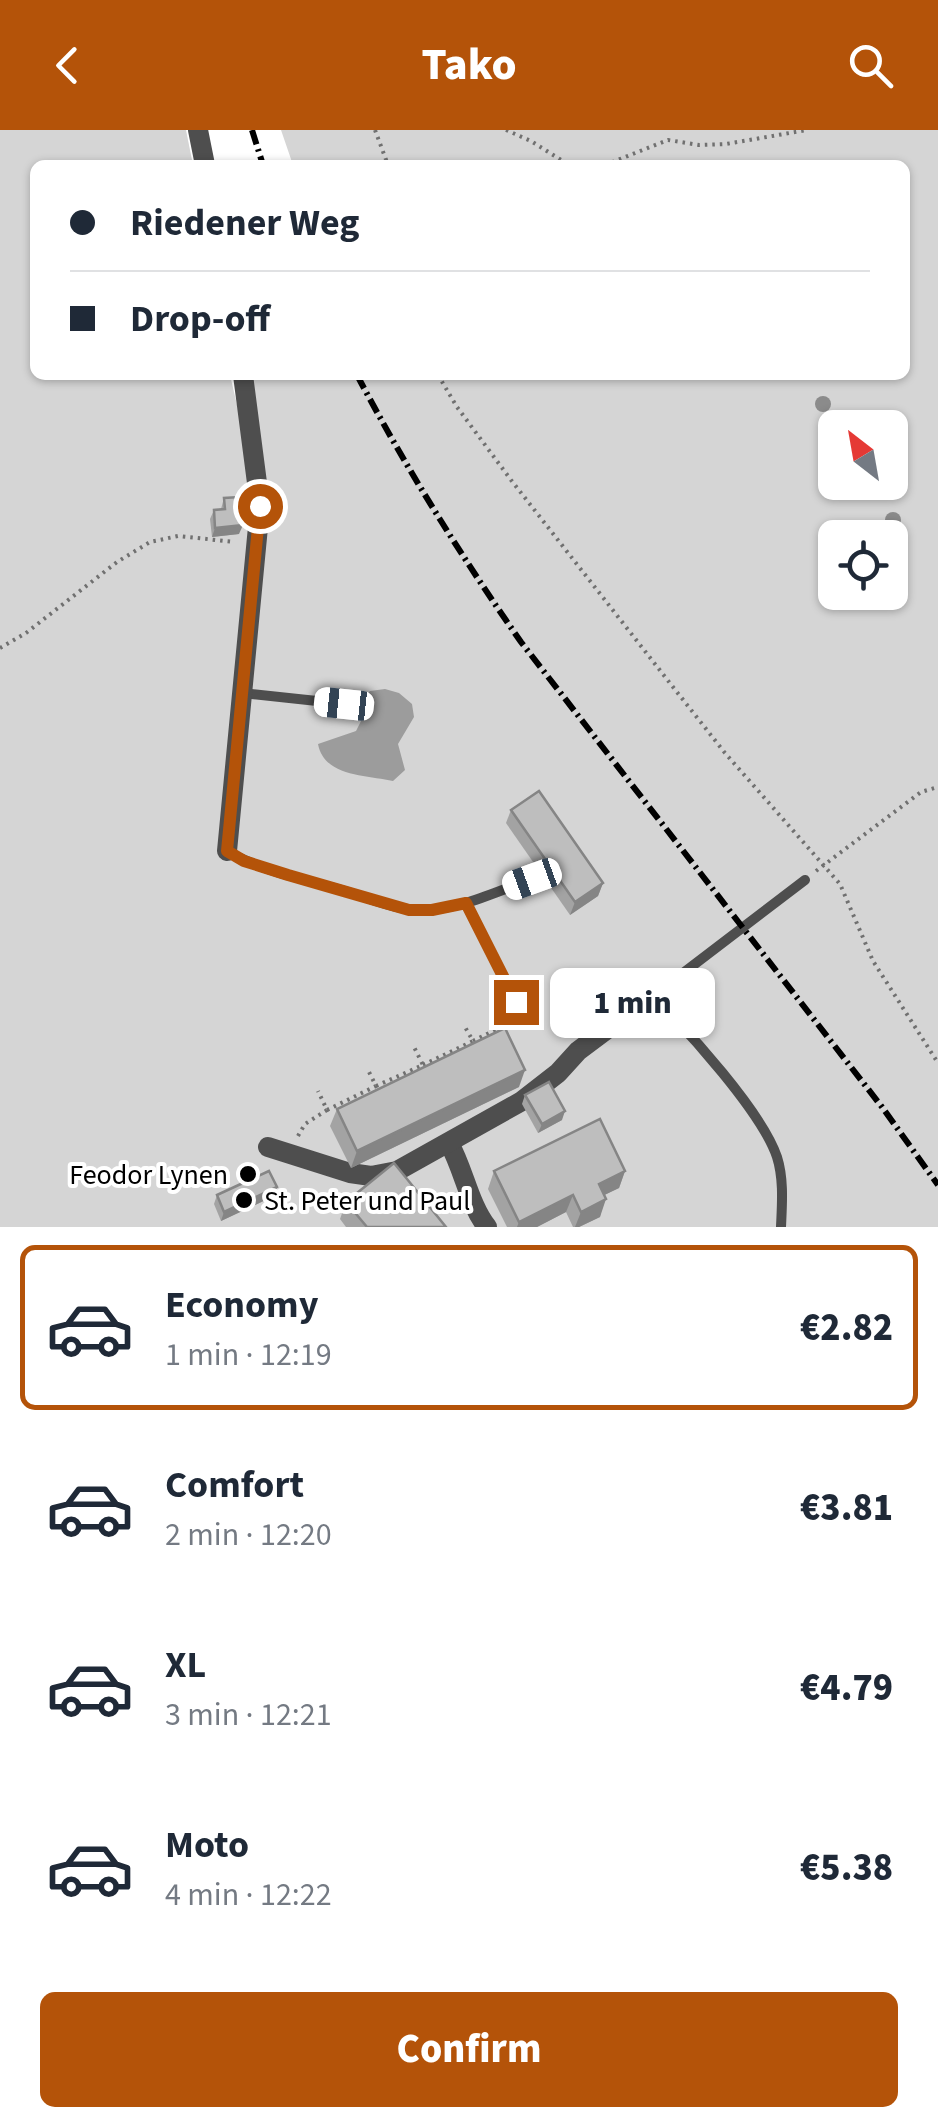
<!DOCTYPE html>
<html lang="en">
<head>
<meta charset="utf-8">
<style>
  body { margin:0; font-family:"Source Sans 3",sans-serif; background:#f2f2f3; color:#1f2937; height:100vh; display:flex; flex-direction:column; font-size:38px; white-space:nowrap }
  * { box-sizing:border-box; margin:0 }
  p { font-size:32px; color:#747a83 }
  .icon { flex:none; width:55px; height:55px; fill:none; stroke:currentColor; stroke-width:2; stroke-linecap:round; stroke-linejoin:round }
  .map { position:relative; height:1097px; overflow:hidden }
  .panel { display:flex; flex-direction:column; background:#fff; flex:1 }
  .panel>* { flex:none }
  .top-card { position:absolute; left:30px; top:30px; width:880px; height:220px; border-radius:15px; box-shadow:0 2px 8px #0004; display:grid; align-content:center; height:220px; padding:0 40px; background:#fff }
  .needle { width:65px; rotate:329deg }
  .controls { position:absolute; left:818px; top:280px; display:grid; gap:20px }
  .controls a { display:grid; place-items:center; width:90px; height:90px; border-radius:15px; background:#fff; box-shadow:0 2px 8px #0004; font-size:50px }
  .end { position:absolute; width:45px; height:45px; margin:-22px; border:12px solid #b45309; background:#fff; box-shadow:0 0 0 5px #fff }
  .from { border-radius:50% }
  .bubble { position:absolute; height:70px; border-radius:15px; background:#fff; box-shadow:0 2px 8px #0004; font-size:32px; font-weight:800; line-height:70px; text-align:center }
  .car { position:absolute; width:30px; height:60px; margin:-30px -15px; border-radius:12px; box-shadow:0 0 8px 2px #0007; background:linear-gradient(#fff 24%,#345 0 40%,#fff 0 76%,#345 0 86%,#fff 0) }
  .top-card b { display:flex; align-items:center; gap:35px; height:95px; font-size:38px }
  .top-card b+b { border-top:2px solid #e0e1e3 }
  .top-card i { width:25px; height:25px; background:#1f2937 }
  ul { padding:18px 0 0; list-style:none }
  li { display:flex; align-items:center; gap:30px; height:165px; margin:0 20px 15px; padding:0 20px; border:5px solid transparent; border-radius:15px }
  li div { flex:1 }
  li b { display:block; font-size:38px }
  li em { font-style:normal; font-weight:800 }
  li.current { border-color:#b45309 }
  li>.icon { width:90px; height:90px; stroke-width:1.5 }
  .button { display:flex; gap:20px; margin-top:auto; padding:20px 40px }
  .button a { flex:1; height:115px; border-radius:15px; background:#b45309; color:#fff; font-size:40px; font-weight:800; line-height:115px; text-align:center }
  header { display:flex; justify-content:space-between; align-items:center; height:130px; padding:0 40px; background:#b45309; color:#fff; font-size:45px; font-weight:800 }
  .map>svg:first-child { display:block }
  .green { fill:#d5d5d5; fill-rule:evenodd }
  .water { fill:#9c9c9c }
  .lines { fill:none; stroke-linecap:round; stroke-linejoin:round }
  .path { stroke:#707070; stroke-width:4; stroke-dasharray:2.5 5; stroke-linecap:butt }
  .lane { stroke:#4e4e4e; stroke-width:10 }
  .street { stroke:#4e4e4e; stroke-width:20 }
  .rail { stroke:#000; stroke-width:6; stroke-dasharray:15 5 2.5 5; stroke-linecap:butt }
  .tree { fill:#8b8b8b }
  .wall { fill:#a3a3a3 }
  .shaded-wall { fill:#858585 }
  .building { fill:#bebebe; stroke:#858585; stroke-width:2.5 }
  .route { stroke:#b45309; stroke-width:12 }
  .poi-dot { fill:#000; stroke:#fff; stroke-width:4 }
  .labels { text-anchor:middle; stroke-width:8; stroke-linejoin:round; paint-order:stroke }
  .poi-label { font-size:28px; fill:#000; stroke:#fff; text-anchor:end }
</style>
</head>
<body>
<header><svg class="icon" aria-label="back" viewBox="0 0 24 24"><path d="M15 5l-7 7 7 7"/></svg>Tako<svg class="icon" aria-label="search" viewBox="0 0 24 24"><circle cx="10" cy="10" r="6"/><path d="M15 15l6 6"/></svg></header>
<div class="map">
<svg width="938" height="1097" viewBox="0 0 938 1097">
  <rect width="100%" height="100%" fill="#fff"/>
  <path class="green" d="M0 0H186L193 35H35V245H230L245 309 251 245H905V35H293L281 0H938V1097H0ZM835 298H890V352H835ZM835 408H890V462H835Z"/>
  <path class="water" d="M385 559 399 563 412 574 414 587 398 614 405 640 393 651C367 645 324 647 318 614L356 601 362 589 364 567 370 561Z"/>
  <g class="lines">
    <g class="path">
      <path d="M375 0 388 35"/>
      <path d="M506 0 531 11 569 35"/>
      <path d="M605 35 668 10 699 15 726 14 807 0"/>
      <path d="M438 245 457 277 511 350 673 557 725 623 840 754 873 831 938 933"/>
      <path d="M0 518 26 503 117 432 150 412 178 406 235 412"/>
      <path d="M816 741 921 662 938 657"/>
      <path d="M473 911 523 886 520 882"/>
      <path d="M423 935 473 911 465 897"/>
      <path d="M376 956 423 935 414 917"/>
      <path d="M327 980 376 956 368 940"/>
      <path d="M298 1006 305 994 327 980 318 961"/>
    </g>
    <g class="lane">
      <path d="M242 563 345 574"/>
      <path d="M227 721C263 742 305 749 345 761 371 769 400 782 428 780 463 778 498 761 532 749"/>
      <path d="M466 773 515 871"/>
      <path d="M781 1097C782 1074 784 1049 777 1027 762 982 688 901 653 866L805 750"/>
    </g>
    <g class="street">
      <path d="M198 0 205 35"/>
      <path d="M227 721 260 376 243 245"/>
      <path d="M449 1013C464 1040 469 1074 487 1097"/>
      <path d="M268 1017 350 1043 371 1046 397 1041 522 971 558 943 578 921 638 876"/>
    </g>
    <g class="rail">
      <path d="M252 0 263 35"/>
      <path d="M357 245C406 338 461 426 521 512L882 977 938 1055"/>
    </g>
  </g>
  <g class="tree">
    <circle cx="823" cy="274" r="8"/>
    <circle cx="893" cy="390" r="8"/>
  </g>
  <g class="wall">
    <path d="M224 368 239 404 212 407 210 389 214 380 221 379Z"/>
    <path d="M511 680 603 753 598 766 570 785 506 693Z"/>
    <path d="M519 957 351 1038 330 996 337 979Z"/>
    <path d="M525 965 562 990 538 1003 522 974Z"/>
    <path d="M494 1041H625L619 1058 604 1065 600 1087 579 1097H573L566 1082 537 1097H507L488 1059Z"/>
    <path d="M277 1057 274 1066 221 1091 214 1074 217 1065Z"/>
    <path d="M346 1072 446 1097H346L340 1089Z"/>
  </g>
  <g class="shaded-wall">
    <path d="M243 395 239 404 212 407 215 398Z"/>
    <path d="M603 753 598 766 570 785 575 772Z"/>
    <path d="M525 940 519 957 351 1038 357 1021Z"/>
    <path d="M565 981 562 990 538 1003 542 994Z"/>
    <path d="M625 1041 619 1058 592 1071 599 1054Z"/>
    <path d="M277 1057 274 1066 221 1091 224 1082Z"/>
    <path d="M573 1065 566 1082 537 1097H517L519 1092Z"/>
    <path d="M606 1069 600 1087 579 1097H575L581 1082Z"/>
  </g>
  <g class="building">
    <path d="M240 367 243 395 215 398 214 380 225 379 224 368Z"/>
    <path d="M539 661 603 753 575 772 511 680Z"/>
    <path d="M505 898 525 940 357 1021 337 979Z"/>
    <path d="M549 952 565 981 542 994 525 965Z"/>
    <path d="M600 989 625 1041 599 1054 606 1069 581 1082 573 1065 519 1092 494 1041Z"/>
    <path d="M394 1033 446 1097H367L346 1072Z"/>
    <path d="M269 1041 277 1057 224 1082 217 1065Z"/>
  </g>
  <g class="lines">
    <path class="route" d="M260 376 227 721 244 731 288 745 409 780H432L466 773 516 872"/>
  </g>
  <g class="poi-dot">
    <circle cx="248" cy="1044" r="10"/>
    <circle cx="244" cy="1070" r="10"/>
  </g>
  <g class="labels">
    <g class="poi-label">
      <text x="228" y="1054">Feodor Lynen</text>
      <text x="264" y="1080" text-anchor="start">St. Peter und Paul</text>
    </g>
  </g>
</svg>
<div class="controls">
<a><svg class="needle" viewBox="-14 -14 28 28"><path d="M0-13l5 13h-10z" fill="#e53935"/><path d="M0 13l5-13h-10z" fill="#747a83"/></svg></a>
<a><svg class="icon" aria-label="locate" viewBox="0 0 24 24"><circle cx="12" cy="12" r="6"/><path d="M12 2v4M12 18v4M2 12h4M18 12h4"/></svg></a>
</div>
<i class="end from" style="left:260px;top:376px"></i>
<i class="end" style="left:516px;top:872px"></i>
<div class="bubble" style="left:550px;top:838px;width:165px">1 min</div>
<i class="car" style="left:344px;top:574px;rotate:276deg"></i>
<i class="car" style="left:532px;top:749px;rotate:250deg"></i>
<div class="top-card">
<b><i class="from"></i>Riedener Weg</b>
<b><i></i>Drop-off</b>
</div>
</div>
<section class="panel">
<ul>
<li class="current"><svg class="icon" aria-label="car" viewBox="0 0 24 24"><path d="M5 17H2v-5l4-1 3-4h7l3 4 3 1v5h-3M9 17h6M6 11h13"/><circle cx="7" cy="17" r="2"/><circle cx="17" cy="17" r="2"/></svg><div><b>Economy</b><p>1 min · 12:19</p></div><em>€2.82</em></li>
<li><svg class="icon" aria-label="car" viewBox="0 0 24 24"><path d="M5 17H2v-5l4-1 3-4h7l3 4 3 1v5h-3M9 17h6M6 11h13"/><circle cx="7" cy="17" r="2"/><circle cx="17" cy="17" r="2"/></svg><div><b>Comfort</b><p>2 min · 12:20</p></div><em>€3.81</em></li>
<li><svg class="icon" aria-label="car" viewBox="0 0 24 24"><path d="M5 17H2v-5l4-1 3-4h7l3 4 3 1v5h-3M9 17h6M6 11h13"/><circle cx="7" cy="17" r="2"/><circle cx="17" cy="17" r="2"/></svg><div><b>XL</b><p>3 min · 12:21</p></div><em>€4.79</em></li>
<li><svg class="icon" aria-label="car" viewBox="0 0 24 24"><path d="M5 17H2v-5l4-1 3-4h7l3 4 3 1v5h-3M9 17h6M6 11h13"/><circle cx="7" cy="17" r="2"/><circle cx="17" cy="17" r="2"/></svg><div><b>Moto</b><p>4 min · 12:22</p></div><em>€5.38</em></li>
</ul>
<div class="button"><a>Confirm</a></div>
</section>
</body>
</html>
